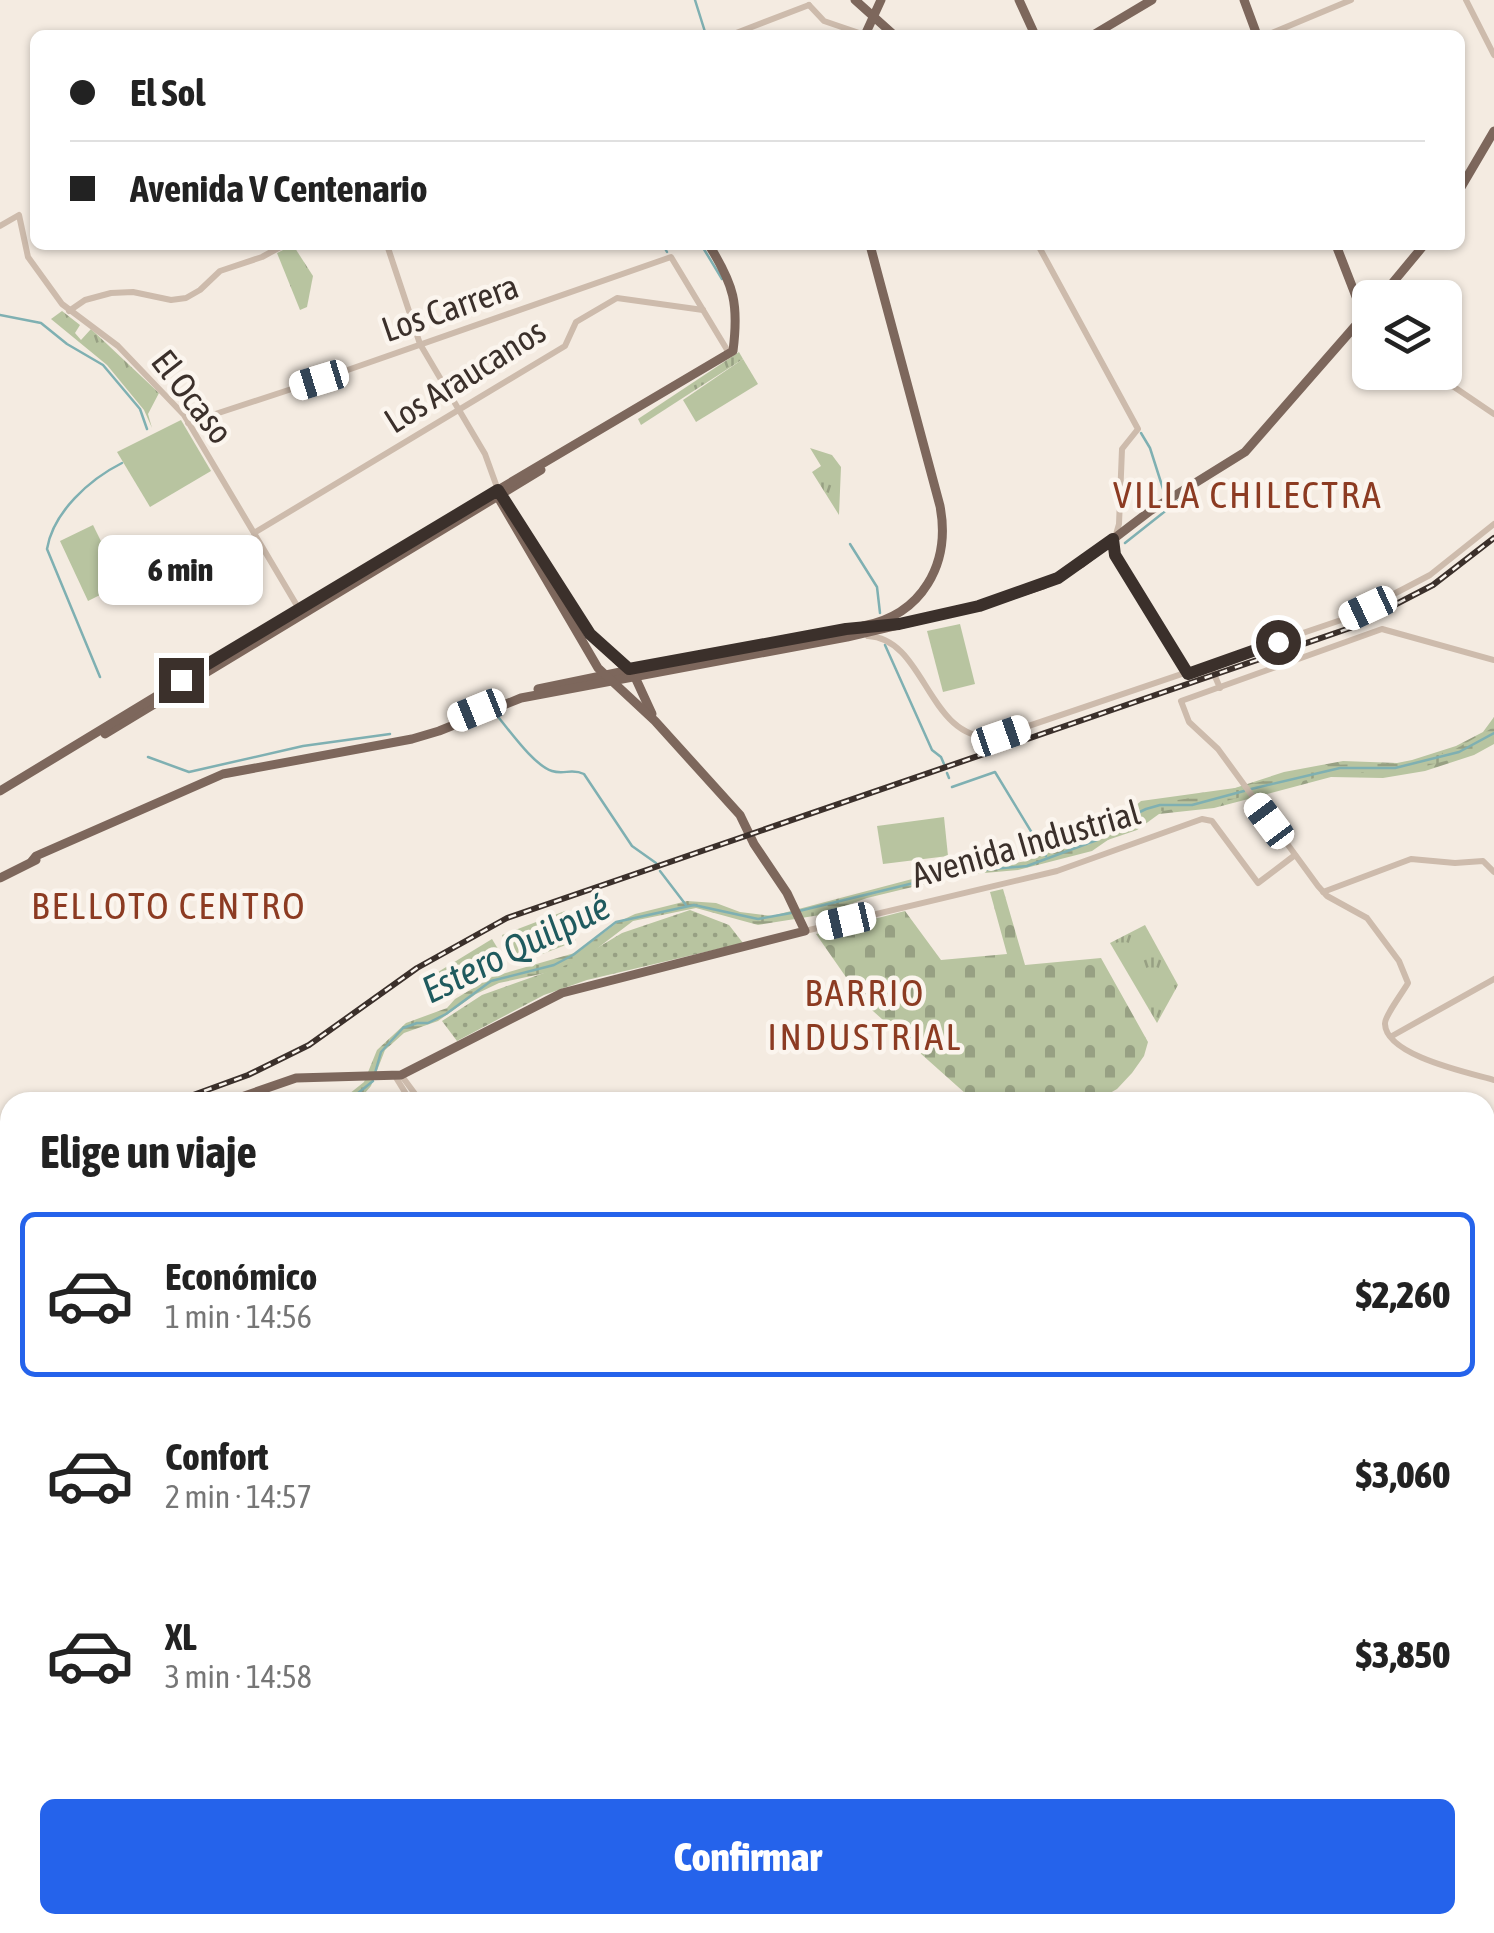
<!DOCTYPE html>
<html lang="es">
<head>
<meta charset="utf-8">
<style>
  body { margin:0; font-family:"Asap Condensed",sans-serif; background:#f6f6f6; color:#222; height:100vh; display:flex; flex-direction:column; font-size:38px; white-space:nowrap }
  * { box-sizing:border-box; margin:0 }
  p { font-size:32px; color:#767676 }
  .icon { flex:none; width:55px; height:55px; fill:none; stroke:currentColor; stroke-width:2; stroke-linecap:round; stroke-linejoin:round }
  .map { position:relative; flex:1; overflow:hidden }
  .details { position:absolute; left:0px; top:1092px; width:1495px; height:842px; display:flex; flex-direction:column; background:#fff; border-radius:30px 30px 0 0; box-shadow:0 2px 8px #0004 }
  .details>* { flex:none }
  .banner { position:absolute; left:30px; top:30px; width:1435px; height:220px; border-radius:15px; box-shadow:0 2px 8px #0004; display:grid; align-content:center; height:220px; padding:0 40px; background:#fff }
  .fabs { position:absolute; left:1352px; top:280px; display:grid; gap:20px }
  .fabs a { display:grid; place-items:center; width:110px; height:110px; border-radius:15px; background:#fff; box-shadow:0 2px 8px #0004; font-size:50px }
  .end { position:absolute; width:45px; height:45px; margin:-22px; border:12px solid #3b302b; background:#fff; box-shadow:0 0 0 5px #fff }
  .from { border-radius:50% }
  .bubble { position:absolute; height:70px; border-radius:15px; background:#fff; box-shadow:0 2px 8px #0004; font-size:32px; font-weight:800; line-height:70px; text-align:center }
  .car { position:absolute; width:30px; height:60px; margin:-30px -15px; border-radius:12px; box-shadow:0 0 8px 2px #0007; background:linear-gradient(#fff 24%,#345 0 40%,#fff 0 76%,#345 0 86%,#fff 0) }
  .banner b { display:flex; align-items:center; gap:35px; height:95px; font-size:38px }
  .banner b+b { border-top:2px solid #e0e0e0 }
  .banner i { width:25px; height:25px; background:#222 }
  ul { padding:0; list-style:none }
  li { display:flex; align-items:center; gap:30px; height:165px; margin:0 20px 15px; padding:0 20px; border:5px solid transparent; border-radius:15px }
  li div { flex:1 }
  li b { display:block; font-size:38px }
  li em { font-style:normal; font-weight:800 }
  li.active { border-color:#2563eb }
  li>.icon { width:90px; height:90px; stroke-width:1.5 }
  h2 { padding:0 40px; font-size:45px; line-height:120px }
  .cta { display:flex; gap:20px; margin-top:auto; padding:20px 40px }
  .cta a { flex:1; height:115px; border-radius:15px; background:#2563eb; color:#fff; font-size:40px; font-weight:800; line-height:115px; text-align:center }
  .map>svg:first-child { display:block }
  .grass { fill:url(#grass-tufts) }
  .forest { fill:url(#forest-firs) }
  .wetland { fill:url(#wetland-marsh) }
  .cemetery { fill:url(#cemetery-stones) }
  .park { fill:url(#park-dots) }
  .pitch { fill:#b8c4a0 }
  .lines { fill:none; stroke-linecap:round; stroke-linejoin:round }
  .stream { stroke:#7fb0b2; stroke-width:2.5 }
  .minor { stroke:#cdbbac; stroke-width:6 }
  .major { stroke:#7d675c; stroke-width:9 }
  .rail-casing { stroke:#3b302b; stroke-width:6 }
  .rail { stroke:#fbf5ee; stroke-width:2.5; stroke-dasharray:8; stroke-linecap:butt }
  .route { stroke:#3b302b; stroke-width:12 }
  .labels { text-anchor:middle; stroke-width:9; stroke-linejoin:round; paint-order:stroke }
  .street-label { font-size:35px; fill:#3b302b; stroke:#fbf5ee }
  .neighbourhood-label { font-size:38px; letter-spacing:2.5px; fill:#8c3b22; stroke:#fbf5ee }
  .water-label { font-size:38px; font-style:italic; fill:#1f5a5e; stroke:#fbf5ee }
</style>
</head>
<body>
<div class="map">
<svg width="1494" height="1933" viewBox="0 0 1494 1933">
  <defs>
    <pattern id="grass-tufts" width="24" height="20" patternUnits="userSpaceOnUse" patternTransform="scale(2.5)"><rect width="24" height="20" fill="#b8c4a0"/><path d="M3 7l-1-3M5 7V3M7 7l1-3M15 17l-1-3M17 17v-4M19 17l1-3" fill="none" stroke="#97a083"/></pattern>
    <pattern id="forest-firs" width="22" height="20" patternUnits="userSpaceOnUse" patternTransform="scale(2.5)"><rect width="22" height="20" fill="#b8c4a0"/><path d="M5 1l3.5 6h-7zM16 11l3.5 6h-7z" fill="#97a083"/></pattern>
    <pattern id="wetland-marsh" width="20" height="14" patternUnits="userSpaceOnUse" patternTransform="scale(2.5)"><rect width="20" height="14" fill="#b8c4a0"/><path d="M1 5h8M5 5V1M11 12h8M15 12V8" fill="none" stroke="#97a083"/></pattern>
    <pattern id="cemetery-stones" width="16" height="16" patternUnits="userSpaceOnUse" patternTransform="scale(2.5)"><rect width="16" height="16" fill="#b8c4a0"/><path d="M2 7V4a2 2 0 0 1 4 0v3zM10 15v-3a2 2 0 0 1 4 0v3z" fill="#97a083"/></pattern>
    <pattern id="park-dots" width="8" height="8" patternUnits="userSpaceOnUse" patternTransform="scale(2.5)"><rect width="8" height="8" fill="#b8c4a0"/><path d="M2 2h.1M6 6h.1" fill="none" stroke="#97a083" stroke-width="1.8" stroke-linecap="round"/></pattern>
  </defs>
  <rect width="100%" height="100%" fill="#f4ebe1"/>
  <g class="grass">
    <path d="M293 245 313 276 307 307 300 310 277 253Z"/>
    <path d="M62 311 80 325 75 333 81 340 91 329 159 393 148 414 152 428 144 410 107 365 51 319Z"/>
    <path d="M739 352 743 359 641 425 638 419Z"/>
    <path d="M810 448 832 455 841 467 839 515 812 472 821 466Z"/>
    <path d="M1145 925 1178 985 1157 1023 1110 943Z"/>
  </g>
  <path class="forest" d="M1494 717V744L1474 755 1425 771 1383 778 1331 777 1214 808 1159 814 1137 830 1087 847 1141 801 1235 788 1284 772 1343 761 1397 763 1412 760 1456 746 1483 732Z"/>
  <path class="wetland" d="M1494 727V740L1457 758 1426 766 1388 772 1330 774 1226 801 1156 812 1141 817 1092 851 1018 870 962 875 867 898 820 915 758 925 696 908 633 921 582 960 550 972 499 983 476 994 438 1021 404 1033 385 1050 371 1086 359 1100 339 1102 364 1082 377 1050 406 1023 447 1008 455 999 492 977 578 952 618 922 635 914 687 901 716 903 740 912 772 916 916 878 1027 861 1044 852 1091 844 1121 819 1147 805 1209 795 1326 765 1409 763 1452 751Z"/>
  <path class="cemetery" d="M1003 889 1025 965 1101 958 1148 1042 1144 1056 1132 1073 1117 1089 1098 1100 975 1102 864 1003 816 934 905 911 941 960 1007 954 990 892Z"/>
  <path class="park" d="M690 910 729 925 743 943 587 980 544 995 457 1041 442 1021 482 995 572 963 622 933Z"/>
  <g class="pitch">
    <path d="M743 359 758 384 696 422 683 400Z"/>
    <path d="M181 420 211 471 150 507 117 452Z"/>
    <path d="M93 525 122 584 88 601 60 541Z"/>
    <path d="M960 624 975 684 943 692 927 631Z"/>
    <path d="M944 817 948 856 883 864 877 826Z"/>
    <path d="M565 911 576 941 514 965 502 935Z"/>
    <path d="M492 939 506 962 452 995 438 972Z"/>
  </g>
  <g class="lines">
    <g class="stream">
      <path d="M695 0 706 35"/>
      <path d="M663 245 667 252"/>
      <path d="M702 246 722 279"/>
      <path d="M0 315 41 323 67 344 103 365 140 409 147 429"/>
      <path d="M1141 433 1150 448 1165 495"/>
      <path d="M1125 543 1178 501"/>
      <path d="M850 544 877 587 880 613"/>
      <path d="M885 645 932 750 941 757 944 764"/>
      <path d="M100 677 47 549C53 512 90 479 122 463"/>
      <path d="M494 712C508 728 533 765 552 771 564 775 572 768 584 774L632 846 656 863"/>
      <path d="M148 757 189 772 303 746 390 734"/>
      <path d="M947 773 949 778"/>
      <path d="M952 787 995 772 1046 856"/>
      <path d="M1251 789 1340 768H1395L1459 752 1494 733"/>
      <path d="M660 871 686 905"/>
      <path d="M799 911 959 872 1027 866 1097 840 1117 823 1146 809 1160 805H1192L1244 791"/>
      <path d="M375 1073 381 1052 403 1028 417 1023H428L446 1014 491 981 554 965 573 955 616 922 694 905 758 919 791 913"/>
      <path d="M347 1102 373 1081"/>
      <path d="M0 1161 10 1159"/>
      <path d="M0 1450 10 1443"/>
      <path d="M1485 1585 1494 1577"/>
      <path d="M382 1925 388 1933"/>
      <path d="M568 1925 573 1933"/>
      <path d="M1332 1930V1925"/>
      <path d="M1454 1933 1455 1925"/>
    </g>
    <g class="minor">
      <path d="M1466 0 1494 55"/>
      <path d="M809 5 824 21 865 35"/>
      <path d="M731 35 809 5"/>
      <path d="M1267 35 1351 0"/>
      <path d="M0 226 19 215 28 257 62 304 118 346 184 415 299 609"/>
      <path d="M387 245 420 344 485 454 498 490"/>
      <path d="M1038 245 1138 429 1122 449 1119 524 1112 548 1189 674"/>
      <path d="M69 311 85 300 111 293 133 292 171 300 186 298 200 290 220 271 262 257 284 245"/>
      <path d="M1358 323 1370 331"/>
      <path d="M1432 372 1494 414"/>
      <path d="M188 423 319 380 671 257 729 353"/>
      <path d="M254 533 565 346 576 322 617 298 703 310"/>
      <path d="M868 636C927 639 927 743 996 737L1350 617 1430 575 1494 524"/>
      <path d="M1494 660 1382 629 1181 701 1189 722 1218 749 1318 886 1327 896 1367 918 1399 961 1408 983C1403 992 1384 1017 1385 1024 1386 1056 1470 1073 1494 1080"/>
      <path d="M1211 667 1220 688"/>
      <path d="M1323 892 1411 859 1455 863 1483 861 1494 872"/>
      <path d="M805 931 1057 871 1202 819 1212 821 1258 883 1295 855"/>
      <path d="M1392 1036 1494 979"/>
      <path d="M401 1075 421 1102"/>
      <path d="M395 1076 411 1102"/>
      <path d="M1485 1178 1494 1179"/>
      <path d="M0 1214 10 1229"/>
      <path d="M0 1581 10 1574"/>
      <path d="M48 1925 53 1933"/>
      <path d="M155 1925 160 1933"/>
      <path d="M198 1933 201 1925"/>
      <path d="M254 1933 266 1925"/>
    </g>
    <g class="major">
      <path d="M855 0 894 35"/>
      <path d="M1019 0 1035 35"/>
      <path d="M1244 0 1257 35"/>
      <path d="M865 35 881 0"/>
      <path d="M1093 35 1152 0"/>
      <path d="M1460 189 1494 131"/>
      <path d="M1336 245 1364 317"/>
      <path d="M1380 298 1424 245"/>
      <path d="M533 545 590 634 635 677 652 714"/>
      <path d="M863 626C922 615 951 564 940 506L870 245"/>
      <path d="M538 689 698 656 867 627"/>
      <path d="M105 734 541 470"/>
      <path d="M0 791 432 529 733 351C739 304 734 285 709 245"/>
      <path d="M32 861 36 856 223 774 412 739 439 731 521 698 847 637 979 606 1043 585 1082 563 1150 511 1245 452 1370 309"/>
      <path d="M0 878 36 860"/>
      <path d="M227 1102 296 1078 401 1075 562 993 805 931 787 893 754 844 740 815 655 721 598 668 498 497V490"/>
      <path d="M0 1174 10 1171"/>
    </g>
    <g class="rail-casing">
      <g id="rail">
        <path d="M174 1102 248 1075 309 1045 417 968 507 918 1350 628 1433 585 1494 538"/>
        <path d="M0 1142 10 1140"/>
      </g>
    </g>
    <use href="#rail" class="rail"/>
  </g>
  <g class="lines">
    <path class="route" d="M181 680 498 490 590 634 629 669 846 629 899 624 979 606 1058 578 1113 539 1115 555 1188 674 1278 642"/>
  </g>
  <g class="labels">
    <g class="street-label">
      <text transform="translate(450 308) rotate(-19)" y="12">Los Carrera</text>
      <text transform="translate(465 376) rotate(-32)" y="12">Los Araucanos</text>
      <text transform="translate(192 397) rotate(52)" y="12">El Ocaso</text>
      <text transform="translate(1026 844) rotate(-16)" y="12">Avenida Industrial</text>
    </g>
    <g class="neighbourhood-label">
      <text x="1248" y="508">VILLA CHILECTRA</text>
      <text x="169" y="919">BELLOTO CENTRO</text>
      <text x="865" y="1006">BARRIO<tspan x="865" dy="44">INDUSTRIAL</tspan></text>
    </g>
    <g class="water-label">
      <text transform="translate(516 948) rotate(-26)" y="13">Estero Quilpué</text>
    </g>
  </g>
</svg>
<div class="fabs">
<a><svg class="icon" aria-label="layers" viewBox="0 0 24 24"><path d="M12 4l9 5-9 5-9-5zM3 14l9 5 9-5"/></svg></a>
</div>
<i class="end from" style="left:1278px;top:642px"></i>
<i class="end" style="left:181px;top:680px"></i>
<div class="bubble" style="left:98px;top:535px;width:165px">6 min</div>
<i class="car" style="left:319px;top:380px;rotate:253deg"></i>
<i class="car" style="left:1368px;top:608px;rotate:245deg"></i>
<i class="car" style="left:477px;top:710px;rotate:248deg"></i>
<i class="car" style="left:1001px;top:736px;rotate:71deg"></i>
<i class="car" style="left:1269px;top:821px;rotate:323deg"></i>
<i class="car" style="left:846px;top:921px;rotate:257deg"></i>
<div class="banner">
<b><i class="from"></i>El Sol</b>
<b><i></i>Avenida V Centenario</b>
</div>
<section class="details">
<h2>Elige un viaje</h2>
<ul>
<li class="active"><svg class="icon" aria-label="car" viewBox="0 0 24 24"><path d="M5 17H2v-5l4-1 3-4h7l3 4 3 1v5h-3M9 17h6M6 11h13"/><circle cx="7" cy="17" r="2"/><circle cx="17" cy="17" r="2"/></svg><div><b>Económico</b><p>1 min · 14:56</p></div><em>$2,260</em></li>
<li><svg class="icon" aria-label="car" viewBox="0 0 24 24"><path d="M5 17H2v-5l4-1 3-4h7l3 4 3 1v5h-3M9 17h6M6 11h13"/><circle cx="7" cy="17" r="2"/><circle cx="17" cy="17" r="2"/></svg><div><b>Confort</b><p>2 min · 14:57</p></div><em>$3,060</em></li>
<li><svg class="icon" aria-label="car" viewBox="0 0 24 24"><path d="M5 17H2v-5l4-1 3-4h7l3 4 3 1v5h-3M9 17h6M6 11h13"/><circle cx="7" cy="17" r="2"/><circle cx="17" cy="17" r="2"/></svg><div><b>XL</b><p>3 min · 14:58</p></div><em>$3,850</em></li>
</ul>
<div class="cta"><a>Confirmar</a></div>
</section>
</div>
</body>
</html>
